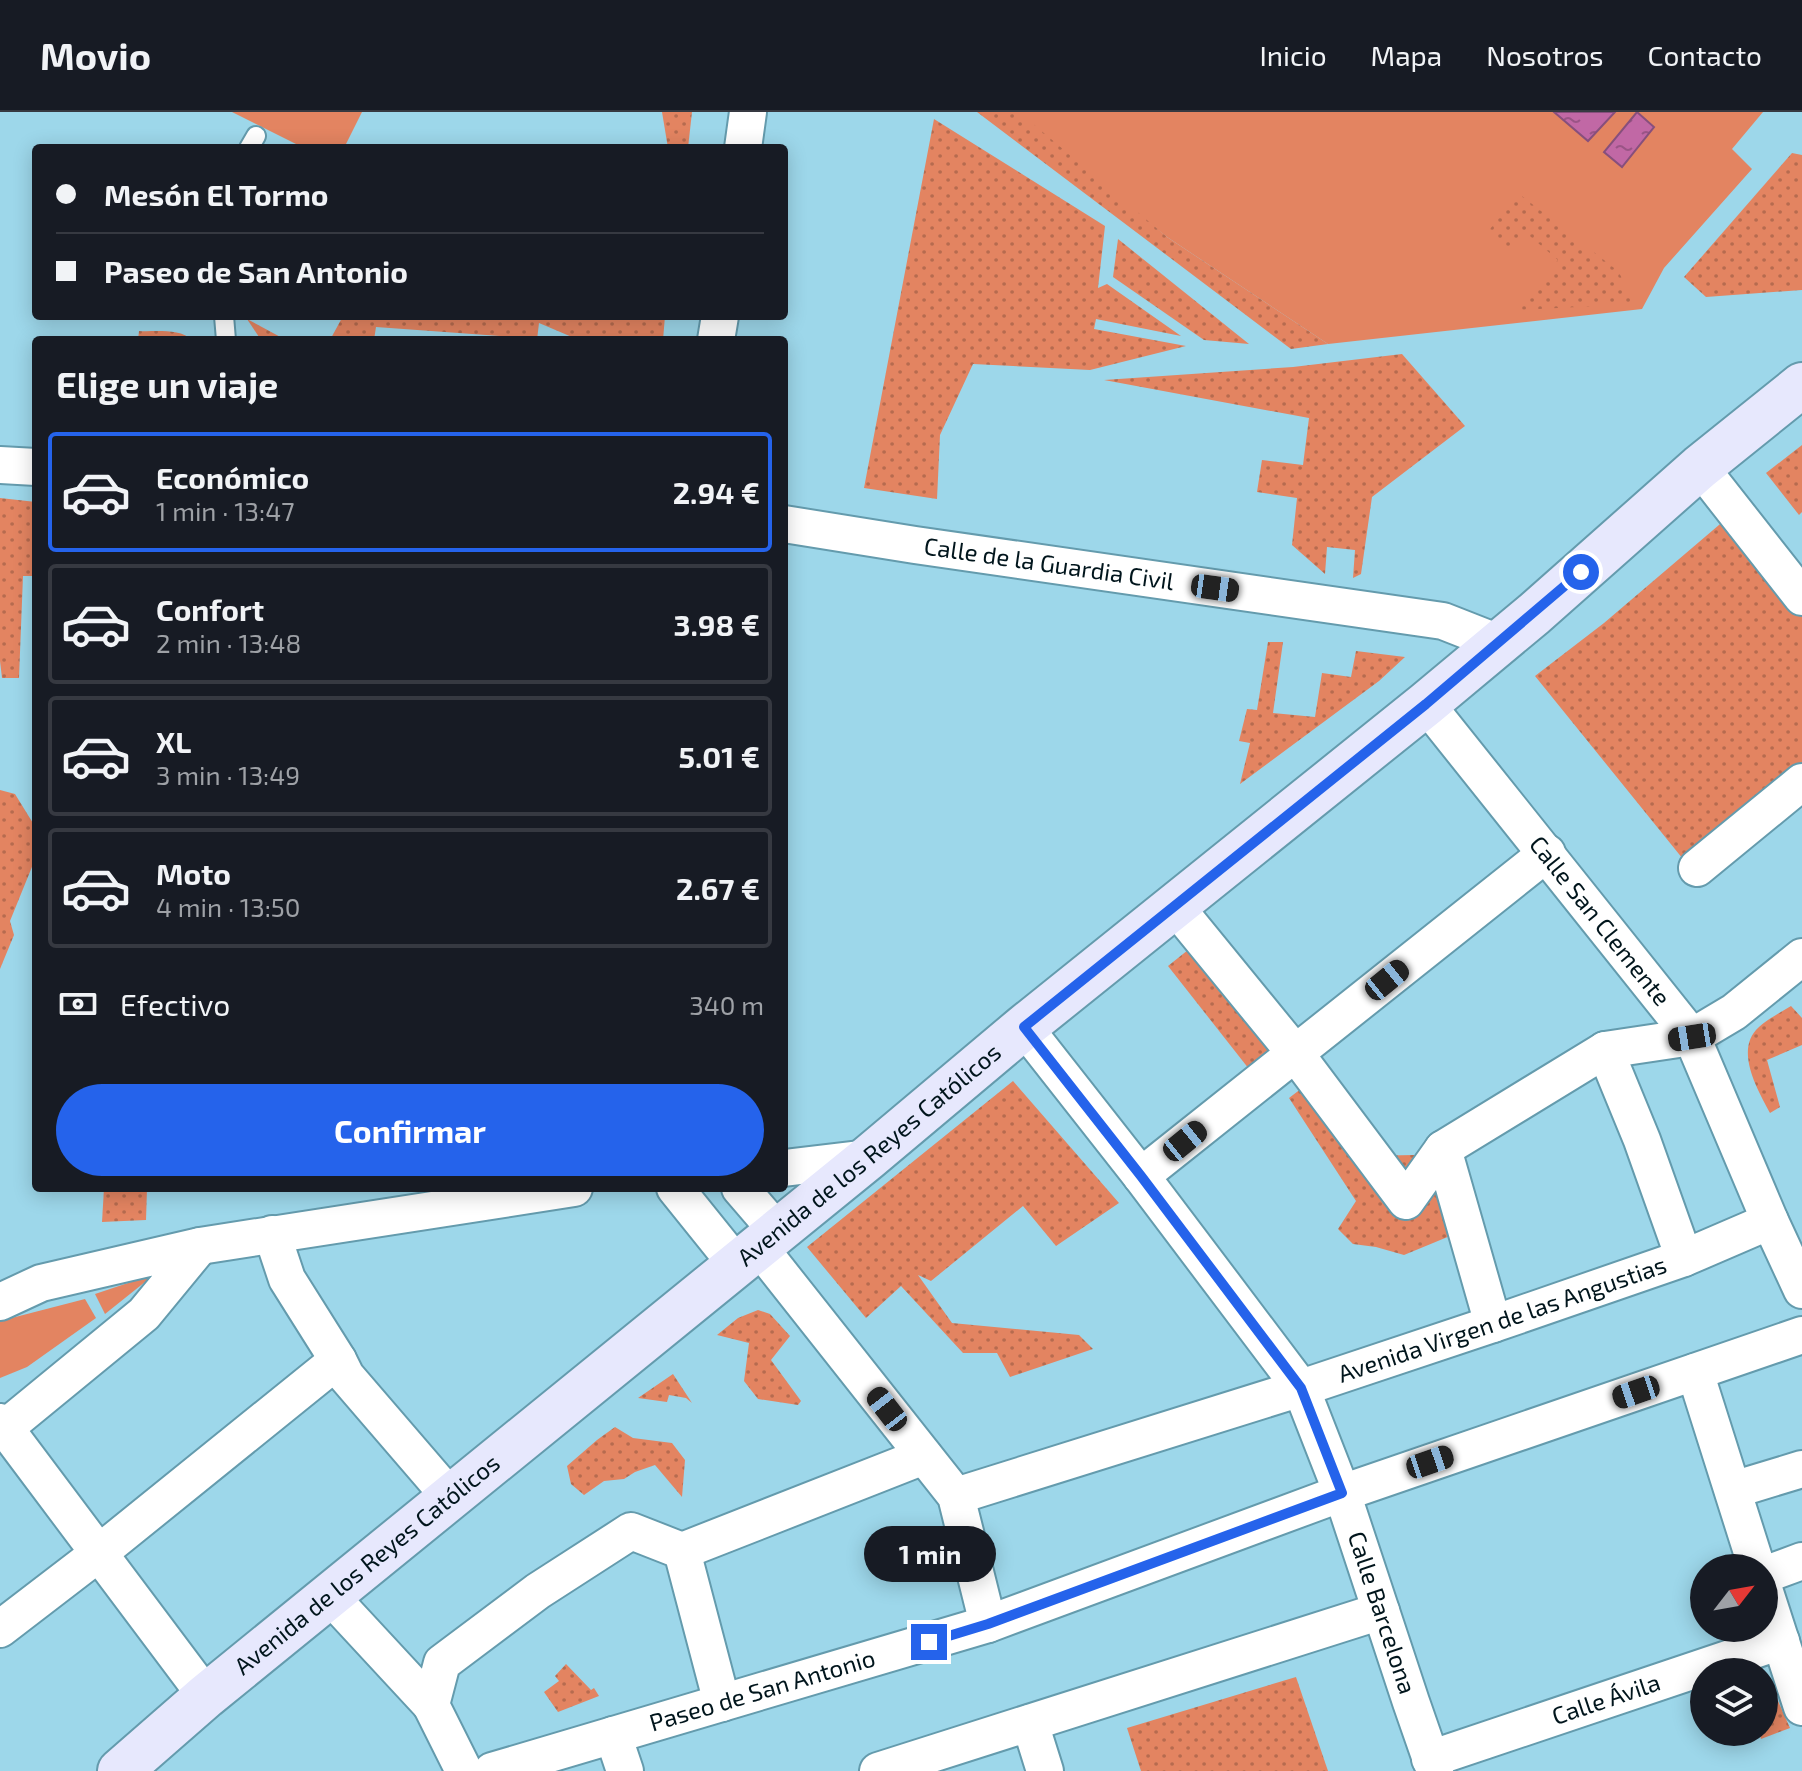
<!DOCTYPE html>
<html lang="es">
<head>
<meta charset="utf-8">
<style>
  body { margin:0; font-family:"Exo 2",sans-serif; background:#20242c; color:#f1f3f6; height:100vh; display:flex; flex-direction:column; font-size:30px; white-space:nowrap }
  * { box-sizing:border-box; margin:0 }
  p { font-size:26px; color:#9ea1a6 }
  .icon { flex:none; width:44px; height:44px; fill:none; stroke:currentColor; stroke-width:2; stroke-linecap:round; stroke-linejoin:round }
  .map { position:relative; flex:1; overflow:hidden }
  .side { position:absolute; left:32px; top:224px; width:756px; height:856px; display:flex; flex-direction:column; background:#171b24; border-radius:8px; box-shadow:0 4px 20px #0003 }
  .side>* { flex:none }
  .guide { position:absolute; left:32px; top:32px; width:756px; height:176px; border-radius:8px; box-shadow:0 4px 20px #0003; display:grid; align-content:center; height:176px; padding:0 24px; background:#171b24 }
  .needle { width:52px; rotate:59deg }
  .fabs { position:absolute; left:1690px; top:1442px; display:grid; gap:16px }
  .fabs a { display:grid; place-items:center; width:88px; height:88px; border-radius:50%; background:#171b24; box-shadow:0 4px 20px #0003; font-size:40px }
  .end { position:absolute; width:36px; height:36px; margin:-18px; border:10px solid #2563eb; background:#fff; box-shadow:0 0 0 4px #fff }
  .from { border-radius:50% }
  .bubble { position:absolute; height:56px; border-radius:28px; background:#171b24; box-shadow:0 4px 20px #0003; font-size:26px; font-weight:700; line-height:56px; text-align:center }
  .car { position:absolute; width:24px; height:48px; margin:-24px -12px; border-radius:10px; box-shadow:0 0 6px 2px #0007; background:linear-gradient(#222 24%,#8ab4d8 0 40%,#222 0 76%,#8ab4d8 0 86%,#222 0) }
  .guide b { display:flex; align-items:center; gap:28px; height:76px; font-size:30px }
  .guide b+b { border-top:2px solid #363941 }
  .guide i { width:20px; height:20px; background:#f1f3f6 }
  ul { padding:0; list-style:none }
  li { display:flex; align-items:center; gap:24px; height:120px; margin:0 16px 12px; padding:0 8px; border:4px solid #363941; border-radius:8px }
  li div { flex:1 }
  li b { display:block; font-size:30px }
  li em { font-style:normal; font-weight:700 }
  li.current { border-color:#2563eb }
  li>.icon { width:72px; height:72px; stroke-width:1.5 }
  h2 { padding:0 24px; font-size:36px; line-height:96px }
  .pay { display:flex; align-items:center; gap:20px; height:88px; padding:0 24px; font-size:30px }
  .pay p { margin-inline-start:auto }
  .button { display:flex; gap:16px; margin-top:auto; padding:16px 24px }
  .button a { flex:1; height:92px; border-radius:48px; background:#2563eb; color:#fff; font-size:32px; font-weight:700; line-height:92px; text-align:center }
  header { display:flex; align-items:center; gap:48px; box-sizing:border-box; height:112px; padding:0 40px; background:#171b24; border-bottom:2px solid #363941 }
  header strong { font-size:38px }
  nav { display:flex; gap:44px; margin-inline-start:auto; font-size:28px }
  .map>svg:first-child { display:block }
  .grass { fill:#e38461 }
  .garden { fill:url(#garden-dots) }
  .water { fill:url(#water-ripples); stroke:#874f7c; stroke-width:2 }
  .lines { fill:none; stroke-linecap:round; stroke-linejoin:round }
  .lane-casing { stroke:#649bad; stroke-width:22 }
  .street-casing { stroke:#649bad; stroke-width:40 }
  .secondary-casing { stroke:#649bad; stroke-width:48 }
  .lane { stroke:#fff; stroke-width:18 }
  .street { stroke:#fff; stroke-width:36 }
  .secondary { stroke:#e7e8fd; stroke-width:44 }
  .route { stroke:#2563eb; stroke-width:10 }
  .labels { text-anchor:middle; stroke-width:8; stroke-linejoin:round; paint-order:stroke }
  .street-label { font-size:24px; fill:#01151c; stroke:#9dd7ea }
</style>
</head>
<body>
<header>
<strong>Movio</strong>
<nav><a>Inicio</a><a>Mapa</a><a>Nosotros</a><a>Contacto</a></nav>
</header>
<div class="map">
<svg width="1802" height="1659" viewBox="0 0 1802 1659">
  <defs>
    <pattern id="garden-dots" width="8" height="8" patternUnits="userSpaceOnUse" patternTransform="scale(2)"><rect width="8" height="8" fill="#e38461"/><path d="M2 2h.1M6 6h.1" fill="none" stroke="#b66b4f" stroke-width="1.8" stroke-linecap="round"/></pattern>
    <pattern id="water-ripples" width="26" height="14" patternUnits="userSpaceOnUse" patternTransform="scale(2)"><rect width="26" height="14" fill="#c168a5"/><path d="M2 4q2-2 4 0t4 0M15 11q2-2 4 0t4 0" fill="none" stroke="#9a5486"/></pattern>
  </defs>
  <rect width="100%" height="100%" fill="#9dd7ea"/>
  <g class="grass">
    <path d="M232 0H362L344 36H304Z"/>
    <path d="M1009 0H1763L1732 37 1752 57 1664 156 1642 197 1328 232 1167 125Z"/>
    <path d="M155 1162 105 1202 95 1182Z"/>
    <path d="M85 1187 96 1206 27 1255 0 1266V1209Z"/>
  </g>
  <g class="garden">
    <path d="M662 0H692L688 36H668Z"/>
    <path d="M977 0H1019L1167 125 1328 232 1291 237Z"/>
    <path d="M934 7 1105 114 1098 176 1107 172 1181 224 1096 207 1094 217 1186 234 1090 258 973 252 940 323 937 387 864 376Z"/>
    <path d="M1792 41 1802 43V178L1706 185 1684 165Z"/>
    <path d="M1518 81 1618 159 1636 192 1517 198 1558 148 1525 120 1508 139 1487 121Z"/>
    <path d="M1118 127 1249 232 1204 228 1113 165Z"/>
    <path d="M343 204H665L663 228H579L539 211 537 228H512V225L376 215 374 228H330Z"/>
    <path d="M247 207 286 228H261Z"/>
    <path d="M139 219C155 220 180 216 192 228H138Z"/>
    <path d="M1402 242 1465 314 1372 385 1361 462 1353 466 1355 438 1327 435 1325 462 1292 433 1297 386 1257 380 1262 348 1303 353 1309 306 1104 268 1293 255Z"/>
    <path d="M1802 333V400L1799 403 1766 361Z"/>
    <path d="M0 386 36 390V464H23L19 566H2L0 549Z"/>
    <path d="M1726 407 1802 496V659L1687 752 1535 564 1604 511Z"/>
    <path d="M1268 530H1283L1273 601 1315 605 1322 561 1351 565 1356 539 1405 545 1379 569 1240 672 1250 631 1239 629 1247 597 1257 598Z"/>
    <path d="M0 678 15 682 36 716V745L10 809 14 823 0 857Z"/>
    <path d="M1193 834 1275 937 1249 957 1168 854Z"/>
    <path d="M1791 894 1802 906V933L1767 948 1780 995 1770 1001C1757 977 1734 937 1759 915 1768 907 1781 900 1791 894Z"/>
    <path d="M1013 969 1119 1091 1056 1134 1023 1094 931 1169 918 1163 952 1211 1079 1223 1093 1237 1010 1265 997 1241H963L901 1174 866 1206 807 1135Z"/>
    <path d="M1306 973 1363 1044 1414 1043 1438 1070 1450 1124 1404 1143 1376 1135 1353 1132 1338 1117 1356 1089 1289 986Z"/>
    <path d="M104 1076H147L146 1108 102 1110Z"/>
    <path d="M758 1198 770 1202 790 1224 771 1248 801 1289 798 1293 758 1287 744 1269 749 1231 717 1223 738 1206Z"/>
    <path d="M673 1262 692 1291 686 1286 669 1283 667 1290 638 1286Z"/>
    <path d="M615 1315 633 1326 672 1331 685 1348 682 1385 655 1353 635 1360 624 1367 604 1369 584 1383 571 1372 567 1354 597 1328Z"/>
    <path d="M566 1552 591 1578 594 1576 599 1584 558 1600 544 1580 559 1569 555 1564Z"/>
    <path d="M1766 1562 1790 1616 1761 1627 1759 1620H1764V1563Z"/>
    <path d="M1296 1565 1328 1659H1141L1127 1616Z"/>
  </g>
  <g class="water">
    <path d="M1554 0H1615L1588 29Z"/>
    <path d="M1637 0 1654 15 1622 55 1604 40Z"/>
  </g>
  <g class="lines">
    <g class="lane-casing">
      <g id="lane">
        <path d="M249 36 256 24"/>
        <path d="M224 204 226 228"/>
      </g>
    </g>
    <g class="street-casing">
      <g id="street">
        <path d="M743 36 748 0"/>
        <path d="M716 228 720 204"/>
        <path d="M0 353 36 355"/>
        <path d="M1700 355 1802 485"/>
        <path id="s1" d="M784 412 915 433 1443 509 1499 531"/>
        <path id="s2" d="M1426 592 1692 925 1770 1109 1802 1178"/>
        <path d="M1697 756 1802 670"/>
        <path d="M1174 793 1295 941 1406 1089 1443 1037 1493 1212"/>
        <path id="s3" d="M1024 915 1141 1064 1301 1276 1342 1381 1411 1590 1435 1659"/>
        <path d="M1443 1037 1605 938"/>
        <path d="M784 1056 868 1046"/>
        <path d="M1141 1064 1547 741"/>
        <path d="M675 1076 737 1153"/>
        <path d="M740 1076 777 1119"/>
        <path d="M272 1122 287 1167 338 1248 346 1264 451 1386"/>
        <path d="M200 1134 574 1076"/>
        <path d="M759 1135 956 1384 988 1512"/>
        <path d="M1684 1146 1642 1028 1605 938 1692 925 1734 900 1802 845"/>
        <path d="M0 1190 41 1171 200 1134 144 1202 5 1316 0 1310"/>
        <path d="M1695 1260 1757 1456"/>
        <path d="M0 1320 5 1316 206 1584"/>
        <path d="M1733 1378 1802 1357"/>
        <path id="s4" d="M956 1384 1301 1276 1493 1212 1684 1146 1770 1109"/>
        <path d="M682 1439 924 1344"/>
        <path d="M1764 1463 1802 1449"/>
        <path d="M1764 1477 1802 1595"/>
        <path d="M330 1484 431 1593"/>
        <path d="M0 1517 99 1441 338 1248"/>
        <path d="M1030 1611 1045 1659"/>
        <path d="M613 1623 625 1659"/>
        <path id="s5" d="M1430 1647 1781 1529"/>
        <path d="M464 1659 431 1593 442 1551 538 1479 631 1419 682 1439 722 1591"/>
        <path id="s6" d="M492 1659 988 1512 1342 1381 1802 1223"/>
        <path d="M878 1659 1381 1499"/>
      </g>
    </g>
    <g class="secondary-casing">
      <g id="secondary">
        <path id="s7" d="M120 1659 206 1584 868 1046 1024 915 1426 592 1534 502 1700 355 1802 273"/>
      </g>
    </g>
    <use href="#lane" class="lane"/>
    <use href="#street" class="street"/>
    <use href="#secondary" class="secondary"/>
  </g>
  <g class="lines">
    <path class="route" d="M929 1530 988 1512 1342 1381 1301 1276 1141 1064 1024 915 1426 592 1581 460"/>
  </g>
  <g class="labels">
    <g class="street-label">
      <text dy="8" stroke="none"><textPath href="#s1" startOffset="268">Calle de la Guardia Civil</textPath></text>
      <text dy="8" stroke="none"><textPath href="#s2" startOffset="278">Calle San Clemente</textPath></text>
      <text dy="8" stroke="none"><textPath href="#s7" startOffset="970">Avenida de los Reyes Católicos</textPath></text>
      <text dy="8" stroke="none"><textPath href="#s4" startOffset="574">Avenida Virgen de las Angustias</textPath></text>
      <text dy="8" stroke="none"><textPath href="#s7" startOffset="322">Avenida de los Reyes Católicos</textPath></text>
      <text dy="8" stroke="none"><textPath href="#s3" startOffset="694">Calle Barcelona</textPath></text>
      <text dy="8" stroke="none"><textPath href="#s6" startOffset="282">Paseo de San Antonio</textPath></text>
      <text dy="8" stroke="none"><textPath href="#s5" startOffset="186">Calle Ávila</textPath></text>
    </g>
  </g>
</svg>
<div class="fabs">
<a><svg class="needle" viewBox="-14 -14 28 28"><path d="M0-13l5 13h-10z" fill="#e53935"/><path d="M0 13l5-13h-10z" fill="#9ea1a6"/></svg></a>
<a><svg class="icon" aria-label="layers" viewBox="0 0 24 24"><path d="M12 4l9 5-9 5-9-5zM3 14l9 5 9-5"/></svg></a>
</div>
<i class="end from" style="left:1581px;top:460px"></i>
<i class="end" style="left:929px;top:1530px"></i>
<div class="bubble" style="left:864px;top:1414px;width:132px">1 min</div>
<i class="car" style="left:1215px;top:476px;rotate:98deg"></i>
<i class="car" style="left:1387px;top:868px;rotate:51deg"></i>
<i class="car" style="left:1692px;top:925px;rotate:261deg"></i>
<i class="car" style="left:1185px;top:1029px;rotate:51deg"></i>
<i class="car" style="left:1636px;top:1280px;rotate:251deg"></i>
<i class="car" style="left:887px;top:1297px;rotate:322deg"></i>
<i class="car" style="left:1430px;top:1350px;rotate:71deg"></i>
<div class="guide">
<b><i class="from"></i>Mesón El Tormo</b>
<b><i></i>Paseo de San Antonio</b>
</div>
<section class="side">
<h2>Elige un viaje</h2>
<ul>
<li class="current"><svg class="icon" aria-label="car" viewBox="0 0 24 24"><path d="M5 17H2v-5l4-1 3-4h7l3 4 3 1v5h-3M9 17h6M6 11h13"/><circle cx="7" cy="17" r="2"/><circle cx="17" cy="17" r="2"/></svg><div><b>Económico</b><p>1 min · 13:47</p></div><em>2.94 €</em></li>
<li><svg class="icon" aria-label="car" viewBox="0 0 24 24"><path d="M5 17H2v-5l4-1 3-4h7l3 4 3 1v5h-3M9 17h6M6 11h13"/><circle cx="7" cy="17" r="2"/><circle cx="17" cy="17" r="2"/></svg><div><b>Confort</b><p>2 min · 13:48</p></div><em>3.98 €</em></li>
<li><svg class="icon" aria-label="car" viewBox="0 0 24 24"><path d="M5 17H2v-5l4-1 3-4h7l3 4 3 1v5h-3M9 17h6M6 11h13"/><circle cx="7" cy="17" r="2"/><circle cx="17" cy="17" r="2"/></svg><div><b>XL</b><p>3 min · 13:49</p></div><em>5.01 €</em></li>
<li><svg class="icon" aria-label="car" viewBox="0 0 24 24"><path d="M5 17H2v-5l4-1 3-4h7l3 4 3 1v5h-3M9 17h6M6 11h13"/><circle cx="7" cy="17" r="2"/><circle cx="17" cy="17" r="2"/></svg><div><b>Moto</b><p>4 min · 13:50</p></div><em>2.67 €</em></li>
</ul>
<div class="pay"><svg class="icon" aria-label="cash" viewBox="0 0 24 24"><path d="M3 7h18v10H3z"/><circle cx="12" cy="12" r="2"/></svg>Efectivo<p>340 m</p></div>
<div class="button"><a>Confirmar</a></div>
</section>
</div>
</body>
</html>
